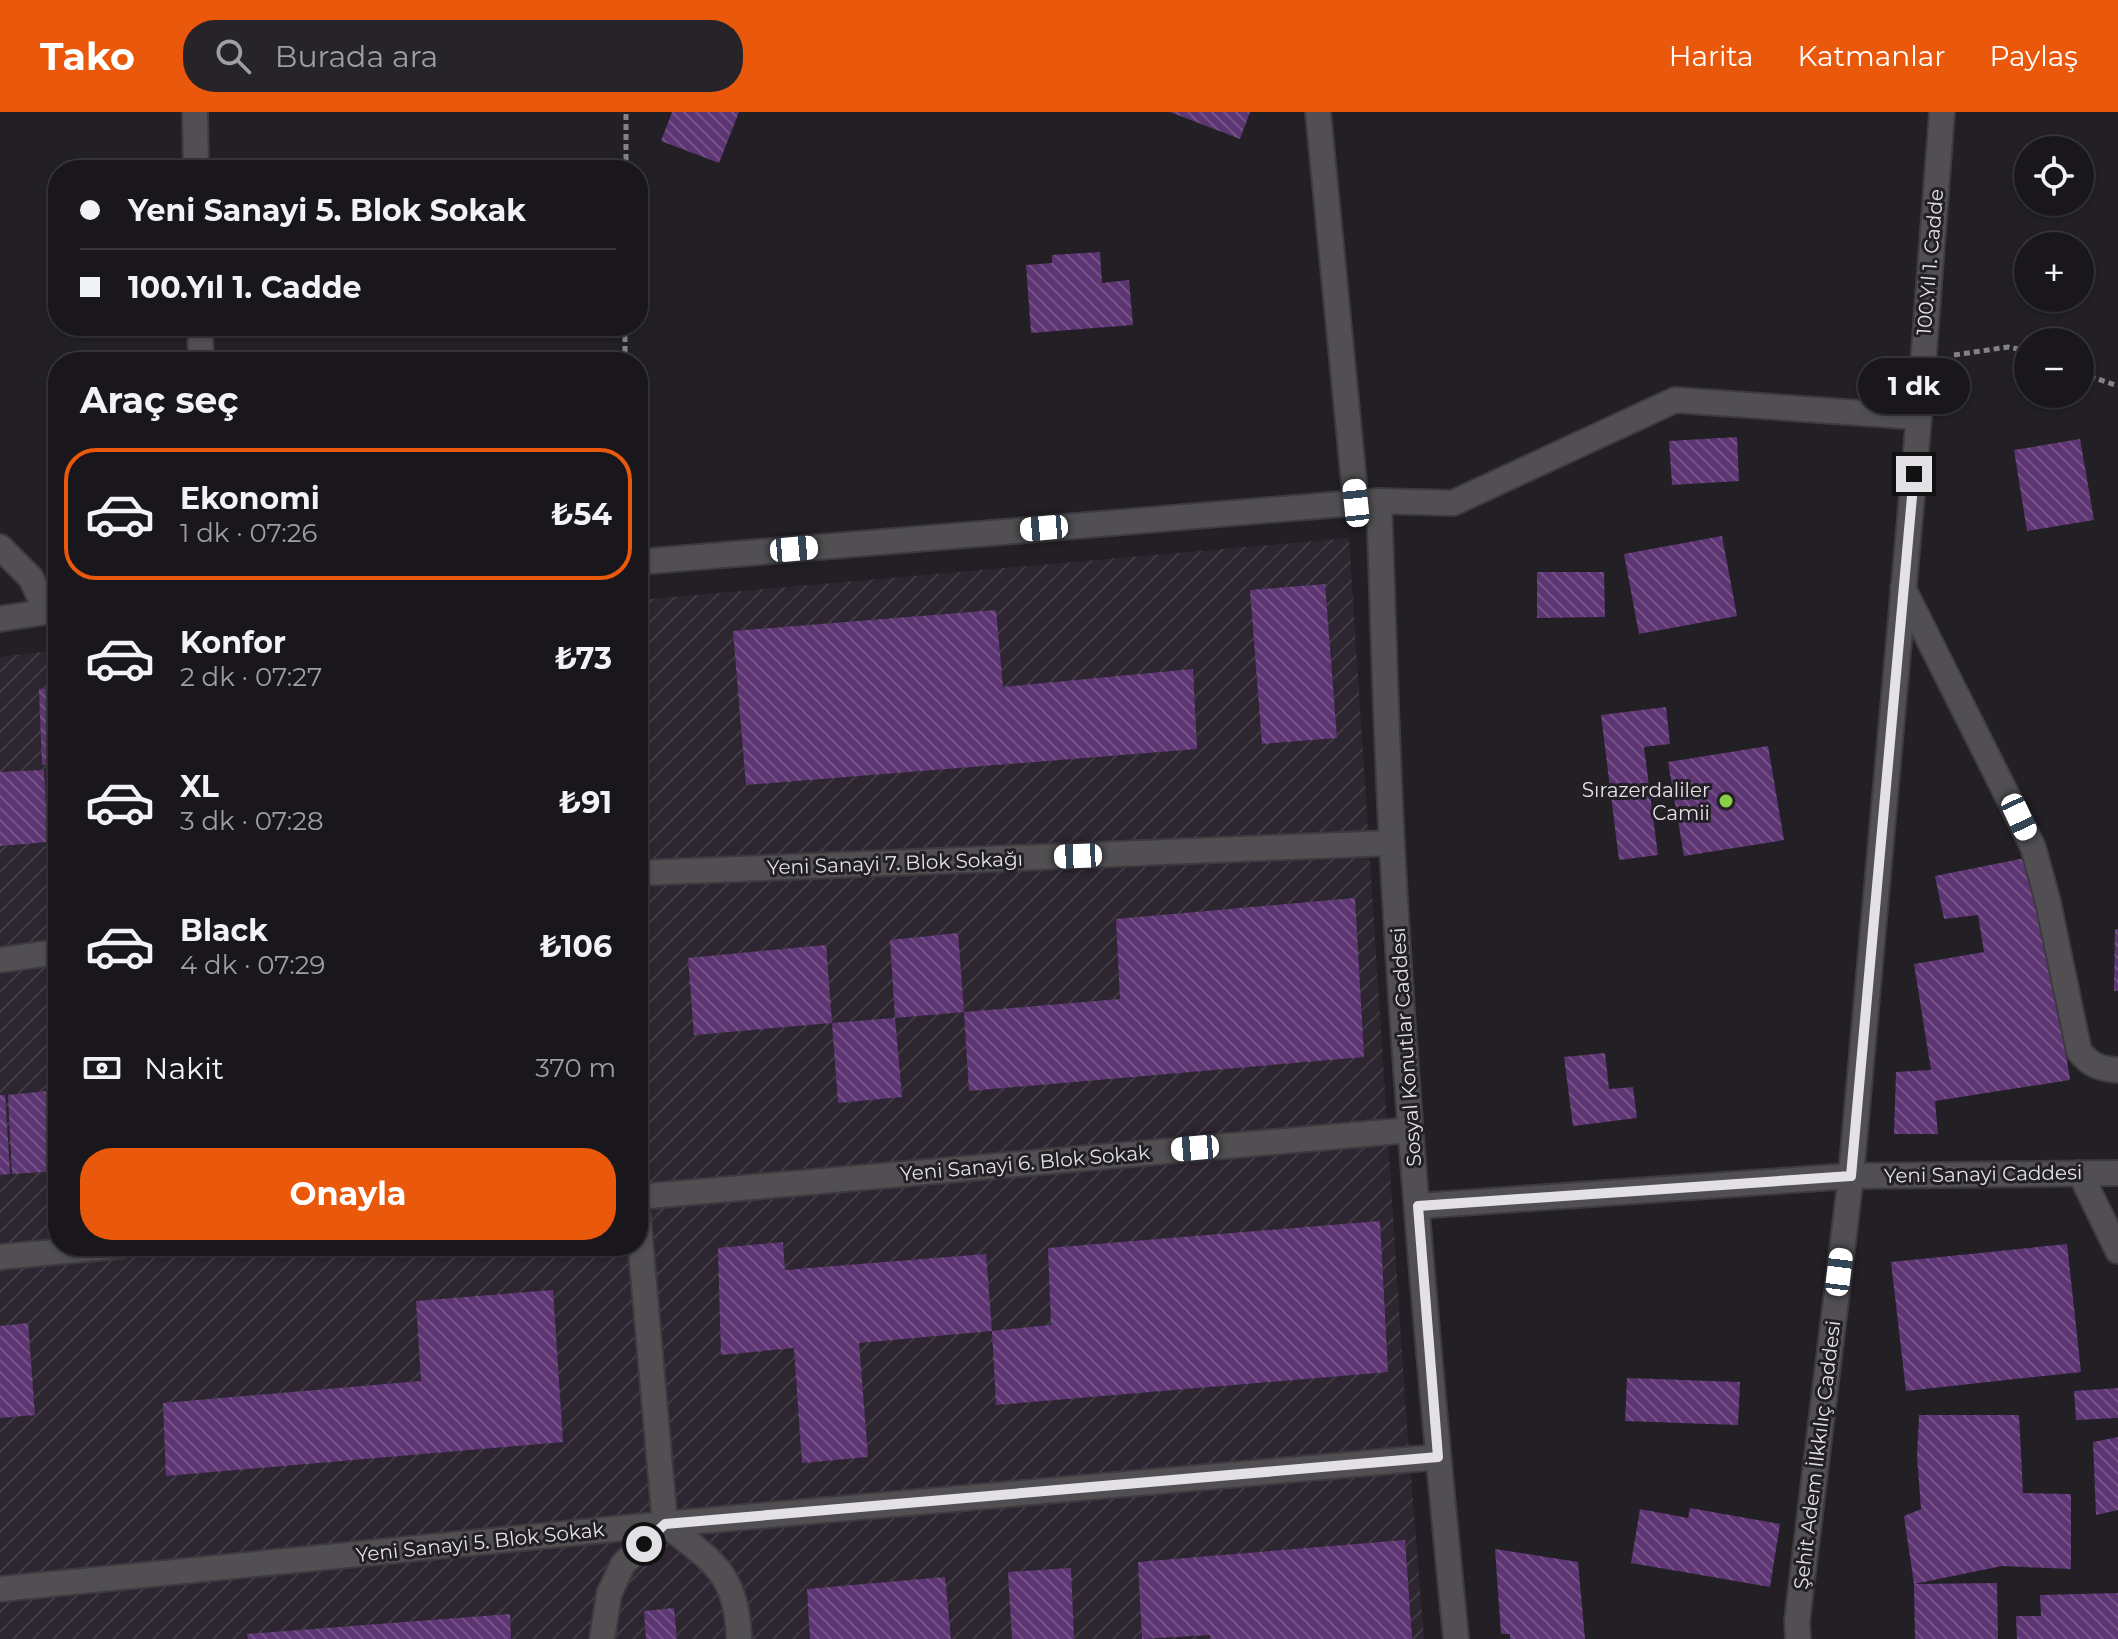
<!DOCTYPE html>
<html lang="tr">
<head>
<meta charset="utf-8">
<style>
  body { margin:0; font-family:Montserrat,sans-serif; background:#272429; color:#f1f3f6; height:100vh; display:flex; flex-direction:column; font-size:30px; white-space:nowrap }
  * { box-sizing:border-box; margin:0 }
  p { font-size:26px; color:#9f9fa3 }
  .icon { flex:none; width:44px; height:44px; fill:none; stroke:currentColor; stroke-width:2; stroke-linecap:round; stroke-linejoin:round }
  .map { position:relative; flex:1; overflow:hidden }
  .drawer { position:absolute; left:48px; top:240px; width:600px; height:904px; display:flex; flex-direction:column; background:#1a171c; border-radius:32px; box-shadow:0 2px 6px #0004,0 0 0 2px #38363b }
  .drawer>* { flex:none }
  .top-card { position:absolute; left:48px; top:48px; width:600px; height:176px; border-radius:32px; box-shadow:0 2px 6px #0004,0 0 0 2px #38363b; display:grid; align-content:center; height:176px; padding:0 32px; background:#1a171c }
  .buttons { position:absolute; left:2014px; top:24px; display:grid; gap:16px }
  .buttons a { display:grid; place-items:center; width:80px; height:80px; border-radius:50%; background:#1a171c; box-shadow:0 2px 6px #0004,0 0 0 2px #38363b; font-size:40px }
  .end { position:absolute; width:36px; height:36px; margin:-18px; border:10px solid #e3e1e5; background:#111; box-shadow:0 0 0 4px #111 }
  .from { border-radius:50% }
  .bubble { position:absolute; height:56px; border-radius:28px; background:#1a171c; box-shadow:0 2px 6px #0004,0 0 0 2px #38363b; font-size:26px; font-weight:700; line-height:56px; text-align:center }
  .car { position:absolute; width:24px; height:48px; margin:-24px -12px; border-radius:10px; box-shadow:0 0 6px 2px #0007; background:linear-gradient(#fff 24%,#345 0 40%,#fff 0 76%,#345 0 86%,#fff 0) }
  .top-card b { display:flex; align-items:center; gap:28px; height:76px; font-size:30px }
  .top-card b+b { border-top:2px solid #38363b }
  .top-card i { width:20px; height:20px; background:#f1f3f6 }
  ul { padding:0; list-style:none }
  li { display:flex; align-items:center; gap:24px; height:132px; margin:0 16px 12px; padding:0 16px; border:4px solid transparent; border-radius:32px }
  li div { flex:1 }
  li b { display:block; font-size:30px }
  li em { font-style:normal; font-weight:700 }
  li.current { border-color:#ea580c }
  li>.icon { width:72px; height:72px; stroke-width:1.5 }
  h2 { padding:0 32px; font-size:36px; line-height:96px }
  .pay { display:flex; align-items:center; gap:20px; height:88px; padding:0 32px; font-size:30px }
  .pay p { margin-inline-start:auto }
  .cta { display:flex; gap:16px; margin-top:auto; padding:16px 32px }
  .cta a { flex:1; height:92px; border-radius:32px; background:#ea580c; color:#fff; font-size:32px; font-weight:700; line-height:92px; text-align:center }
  header { display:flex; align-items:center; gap:48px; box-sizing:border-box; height:112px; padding:0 40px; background:#ea580c; color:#fff }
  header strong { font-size:38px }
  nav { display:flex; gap:44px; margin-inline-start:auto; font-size:28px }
  .search { width:560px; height:72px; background:#272429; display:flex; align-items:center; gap:20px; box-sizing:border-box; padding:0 28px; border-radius:32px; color:#9f9fa3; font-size:30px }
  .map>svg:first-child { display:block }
  .industrial { fill:url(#industrial-furrows) }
  .building { fill:url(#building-back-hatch) }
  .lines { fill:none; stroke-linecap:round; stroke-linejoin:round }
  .minor-casing { stroke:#3d3a40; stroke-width:28 }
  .path { stroke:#848287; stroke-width:5; stroke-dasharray:6 4; stroke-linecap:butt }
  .minor { stroke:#514f52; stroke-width:24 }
  .route { stroke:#e3e1e5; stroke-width:10 }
  .poi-dot { fill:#8ace47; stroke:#221f25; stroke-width:3 }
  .labels { text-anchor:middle; stroke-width:6; stroke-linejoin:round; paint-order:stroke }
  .street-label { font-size:20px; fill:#e3e1e5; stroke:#221f25 }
  .poi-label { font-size:20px; fill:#e3e1e5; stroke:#221f25; text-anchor:end }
</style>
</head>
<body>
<header>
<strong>Tako</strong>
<div class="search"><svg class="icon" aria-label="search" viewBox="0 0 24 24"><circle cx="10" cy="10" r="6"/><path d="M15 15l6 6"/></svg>Burada ara</div>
<nav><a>Harita</a><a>Katmanlar</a><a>Paylaş</a></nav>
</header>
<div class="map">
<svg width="2118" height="1527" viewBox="0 0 2118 1527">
  <defs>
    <pattern id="industrial-furrows" width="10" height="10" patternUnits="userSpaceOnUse" patternTransform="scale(2)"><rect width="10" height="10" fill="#2d2631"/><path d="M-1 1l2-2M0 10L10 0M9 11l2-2" fill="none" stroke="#413b45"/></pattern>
    <pattern id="building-back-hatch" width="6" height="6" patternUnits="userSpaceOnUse" patternTransform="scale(2)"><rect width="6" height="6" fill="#5d3573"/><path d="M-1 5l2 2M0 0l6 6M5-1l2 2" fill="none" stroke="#745287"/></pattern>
  </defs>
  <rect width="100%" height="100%" fill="#221f25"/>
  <path class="industrial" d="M1349 426 1405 1288 1424 1527H0V545L58 538V1134H638V488Z"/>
  <g class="building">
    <path d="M672 0H739L719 51 661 29Z"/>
    <path d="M1170 0H1250L1240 27Z"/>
    <path d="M1100 140 1102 171 1129 168 1133 213 1031 221 1026 153 1052 151V143Z"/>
    <path d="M1737 325 1739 369 1672 373 1669 329Z"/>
    <path d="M2080 327 2094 408 2027 419 2014 338Z"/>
    <path d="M1722 424 1737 504 1639 522 1624 442Z"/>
    <path d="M1537 460H1604L1605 505 1537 506Z"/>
    <path d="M1325 472 1337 626 1262 632 1250 478Z"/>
    <path d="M996 498 1003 575 1193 557 1197 637 746 673 733 519Z"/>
    <path d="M58 576V652L42 653 39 577Z"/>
    <path d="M1666 595 1670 632 1644 635 1658 743 1619 748 1601 603Z"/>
    <path d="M1768 634 1784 728 1684 744 1668 650Z"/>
    <path d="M44 658 48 730 0 734V660Z"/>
    <path d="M2030 745 2054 865 2070 968 1935 989 1938 1022H1894L1896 960 1931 958 1914 852 1984 840 1978 803 1944 807 1935 764Z"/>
    <path d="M1355 786 1364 945 969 979 964 900 1120 887 1116 807Z"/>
    <path d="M2115 817H2118V879H2114Z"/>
    <path d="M958 821 964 900 895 906 902 985 838 991 832 911 895 906 890 828Z"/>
    <path d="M826 833 832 911 694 923 688 846Z"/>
    <path d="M1605 941 1609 977 1633 975 1637 1006 1573 1014 1564 945Z"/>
    <path d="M58 978V1059L12 1062 8 983Z"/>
    <path d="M0 983H5L10 1062 0 1063Z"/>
    <path d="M1380 1109 1388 1260 996 1293 992 1219 1051 1213 1048 1136Z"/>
    <path d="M783 1130 785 1158 986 1142 992 1219 859 1231 868 1345 802 1351 794 1236 721 1243 718 1136Z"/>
    <path d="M2067 1132 2081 1260 1906 1279 1891 1150Z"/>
    <path d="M553 1178 563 1330 166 1364 163 1291 421 1269 416 1189Z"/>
    <path d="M28 1211 35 1303 0 1306V1214Z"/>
    <path d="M1627 1266 1740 1270 1738 1313 1625 1309Z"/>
    <path d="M2118 1276V1306L2076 1308 2074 1279Z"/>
    <path d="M1919 1303H2019L2023 1381 2071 1382V1457L2002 1454 1914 1472 1904 1404 1921 1397 1917 1345Z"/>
    <path d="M2118 1325V1398L2096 1403 2093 1330Z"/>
    <path d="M1690 1396 1780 1412 1770 1475 1631 1451 1640 1397 1688 1406Z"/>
    <path d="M1405 1428 1412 1527H1210V1523L1142 1527 1138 1450Z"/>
    <path d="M1495 1437 1578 1450 1585 1527H1510V1522H1501Z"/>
    <path d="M1071 1456 1074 1527H1012L1008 1460Z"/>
    <path d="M945 1465 951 1527H810L807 1477Z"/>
    <path d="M1997 1471 1998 1527H1915L1914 1472Z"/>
    <path d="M2118 1481V1527H2017L2016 1504H2041L2040 1483Z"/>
    <path d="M674 1496 677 1527H646L644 1499Z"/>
    <path d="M510 1502 511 1527H248L247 1522Z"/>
  </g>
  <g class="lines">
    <g class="minor-casing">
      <g id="minor">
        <path d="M195 0 196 58"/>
        <path d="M1318 0 1356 391"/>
        <path d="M200 214 201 250"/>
        <path d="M1379 389C1383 503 1386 618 1392 733 1406 998 1430 1263 1456 1527"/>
        <path d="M0 435 31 466 46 499"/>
        <path d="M638 450 1379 389 1453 391 1675 288 1919 305"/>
        <path d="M1903 476 2033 735 2048 790 2079 939C2090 953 2100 957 2118 958"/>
        <path d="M0 507 58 498"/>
        <path d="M638 761 1392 731"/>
        <path d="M0 848 58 840"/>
        <path d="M2080 1061 2118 1139"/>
        <path d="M638 1085 1411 1018"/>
        <path d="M1418 1094 1851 1064 2118 1061"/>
        <path d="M0 1145 120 1134"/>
        <path d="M665 1412C713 1450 737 1461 739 1527"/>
        <path d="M0 1477 665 1412 1438 1345"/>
        <path d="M602 1527 609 1482 623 1452 665 1412 638 1104"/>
        <path d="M1798 1527 1797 1509 1851 1064 1919 305 1942 0"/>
      </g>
    </g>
    <g class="path">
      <path d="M626 58V0"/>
      <path d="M1954 243 2008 235 2028 239"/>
      <path d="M625 250V214"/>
      <path d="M2080 261 2118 274"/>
    </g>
    <use href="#minor" class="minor"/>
  </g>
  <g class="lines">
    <path class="route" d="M644 1432 665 1412 1438 1345 1418 1094 1851 1064 1914 362"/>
  </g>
  <circle class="poi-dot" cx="1726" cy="689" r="8"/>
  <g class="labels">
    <g class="street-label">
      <text transform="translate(1930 150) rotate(-85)" y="7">100.Yıl 1. Cadde</text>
      <text transform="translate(895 751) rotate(-2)" y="7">Yeni Sanayi 7. Blok Sokağı</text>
      <text transform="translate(1406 935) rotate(-94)" y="7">Sosyal Konutlar Caddesi</text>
      <text transform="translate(1025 1051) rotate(-5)" y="7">Yeni Sanayi 6. Blok Sokak</text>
      <text transform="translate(1983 1062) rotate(-1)" y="7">Yeni Sanayi Caddesi</text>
      <text transform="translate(1817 1343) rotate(-83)" y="7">Şehit Adem İlkkılıç Caddesi</text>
      <text transform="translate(480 1430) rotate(-6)" y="7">Yeni Sanayi 5. Blok Sokak</text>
    </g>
    <g class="poi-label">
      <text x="1710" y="685">Sırazerdaliler<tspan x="1710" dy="23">Camii</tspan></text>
    </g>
  </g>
</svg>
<div class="buttons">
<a><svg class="icon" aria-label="locate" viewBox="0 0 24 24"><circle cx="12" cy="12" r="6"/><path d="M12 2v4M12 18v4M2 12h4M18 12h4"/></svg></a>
<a>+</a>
<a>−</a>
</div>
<i class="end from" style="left:644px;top:1432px"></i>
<i class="end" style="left:1914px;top:362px"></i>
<div class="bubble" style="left:1858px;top:246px;width:112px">1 dk</div>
<i class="car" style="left:1356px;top:391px;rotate:354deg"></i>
<i class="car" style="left:1044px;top:416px;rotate:265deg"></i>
<i class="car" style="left:794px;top:437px;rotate:85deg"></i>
<i class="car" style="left:2019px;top:705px;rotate:155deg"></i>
<i class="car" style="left:1078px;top:744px;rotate:268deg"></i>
<i class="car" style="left:1195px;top:1036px;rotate:265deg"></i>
<i class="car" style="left:1839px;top:1160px;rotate:7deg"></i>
<div class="top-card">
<b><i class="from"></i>Yeni Sanayi 5. Blok Sokak</b>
<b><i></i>100.Yıl 1. Cadde</b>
</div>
<section class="drawer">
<h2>Araç seç</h2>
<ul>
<li class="current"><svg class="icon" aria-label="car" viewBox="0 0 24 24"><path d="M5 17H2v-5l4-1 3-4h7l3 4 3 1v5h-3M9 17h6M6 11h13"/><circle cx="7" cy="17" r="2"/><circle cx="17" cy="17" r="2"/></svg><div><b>Ekonomi</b><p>1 dk · 07:26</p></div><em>₺54</em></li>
<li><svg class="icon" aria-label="car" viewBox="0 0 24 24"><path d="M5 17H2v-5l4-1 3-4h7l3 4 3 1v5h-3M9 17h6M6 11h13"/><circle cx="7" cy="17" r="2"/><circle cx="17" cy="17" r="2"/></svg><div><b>Konfor</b><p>2 dk · 07:27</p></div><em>₺73</em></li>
<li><svg class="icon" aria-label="car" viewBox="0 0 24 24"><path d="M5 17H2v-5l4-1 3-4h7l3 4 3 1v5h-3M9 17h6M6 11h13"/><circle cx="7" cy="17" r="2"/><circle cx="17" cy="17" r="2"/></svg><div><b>XL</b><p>3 dk · 07:28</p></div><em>₺91</em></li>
<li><svg class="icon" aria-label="car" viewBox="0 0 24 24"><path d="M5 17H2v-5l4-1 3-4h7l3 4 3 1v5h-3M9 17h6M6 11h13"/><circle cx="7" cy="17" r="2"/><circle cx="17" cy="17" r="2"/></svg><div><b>Black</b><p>4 dk · 07:29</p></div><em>₺106</em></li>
</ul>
<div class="pay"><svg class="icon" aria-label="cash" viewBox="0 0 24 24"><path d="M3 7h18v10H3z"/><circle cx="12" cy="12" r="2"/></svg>Nakit<p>370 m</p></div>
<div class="cta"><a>Onayla</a></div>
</section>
</div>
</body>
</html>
